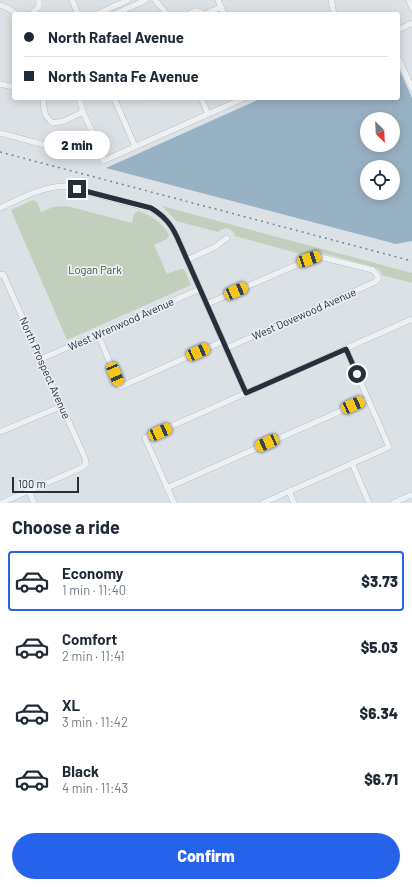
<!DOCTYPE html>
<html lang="en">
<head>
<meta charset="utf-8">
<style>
  body { margin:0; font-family:Barlow,sans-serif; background:#f6f6f7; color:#1f2937; height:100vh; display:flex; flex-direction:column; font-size:15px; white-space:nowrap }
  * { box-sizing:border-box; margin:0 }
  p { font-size:13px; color:#747a83 }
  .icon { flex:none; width:22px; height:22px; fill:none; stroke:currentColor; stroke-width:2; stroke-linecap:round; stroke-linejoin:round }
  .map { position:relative; height:503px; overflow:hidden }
  .sheet { display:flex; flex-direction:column; background:#fff; flex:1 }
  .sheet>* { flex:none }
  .guide { position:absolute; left:12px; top:12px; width:388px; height:88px; border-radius:4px; box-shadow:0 2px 10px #0003; display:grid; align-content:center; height:88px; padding:0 12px; background:#fff }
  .needle { width:26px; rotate:156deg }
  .buttons { position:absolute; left:360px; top:112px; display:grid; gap:8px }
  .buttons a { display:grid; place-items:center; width:40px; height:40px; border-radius:50%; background:#fff; box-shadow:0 2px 10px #0003; font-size:20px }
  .scale { position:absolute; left:12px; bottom:10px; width:67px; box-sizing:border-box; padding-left:4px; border:2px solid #26303b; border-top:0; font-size:11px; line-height:14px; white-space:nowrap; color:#26303b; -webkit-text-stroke:3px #ebeff3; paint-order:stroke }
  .end { position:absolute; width:18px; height:18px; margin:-9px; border:5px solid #26303b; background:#fff; box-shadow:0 0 0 2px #fff }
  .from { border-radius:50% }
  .bubble { position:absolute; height:28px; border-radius:14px; background:#fff; box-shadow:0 2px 10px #0003; font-size:13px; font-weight:800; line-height:28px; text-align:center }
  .car { position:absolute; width:12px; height:24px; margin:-12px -6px; border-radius:5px; box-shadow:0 0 3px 1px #0007; background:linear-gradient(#f5c518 24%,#345 0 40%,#f5c518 0 76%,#345 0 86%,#f5c518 0) }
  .guide b { display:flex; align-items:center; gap:14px; height:38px; font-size:15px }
  .guide b+b { border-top:1px solid #e0e1e3 }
  .guide i { width:10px; height:10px; background:#1f2937 }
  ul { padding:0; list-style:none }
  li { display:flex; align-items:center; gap:12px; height:60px; margin:0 8px 6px; padding:0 4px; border:2px solid transparent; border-radius:4px }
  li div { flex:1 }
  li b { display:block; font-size:15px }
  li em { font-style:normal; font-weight:800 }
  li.current { border-color:#2563eb }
  li>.icon { width:36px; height:36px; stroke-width:1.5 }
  h2 { padding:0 12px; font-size:18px; line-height:48px }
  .cta { display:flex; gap:8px; margin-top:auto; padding:8px 12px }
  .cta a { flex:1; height:46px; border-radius:24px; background:#2563eb; color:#fff; font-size:16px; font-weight:800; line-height:46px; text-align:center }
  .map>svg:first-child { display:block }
  .green { fill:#c3cfbd }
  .water { fill:#98b2c5; fill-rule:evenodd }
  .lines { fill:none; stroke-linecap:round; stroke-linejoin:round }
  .minor-casing { stroke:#a2a8af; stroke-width:6 }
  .minor { stroke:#eef1f4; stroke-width:5.5 }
  .rail { stroke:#76828e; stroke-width:1.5; stroke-dasharray:2 4; stroke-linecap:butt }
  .route { stroke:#26303b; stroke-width:5 }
  .labels { text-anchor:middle; stroke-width:3.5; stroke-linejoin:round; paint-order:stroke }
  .park-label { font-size:11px; fill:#3e5634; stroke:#ebeff3 }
  .street-label { font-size:11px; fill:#26303b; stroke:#ebeff3 }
</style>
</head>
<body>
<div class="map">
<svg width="412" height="503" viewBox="0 0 412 503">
  <rect width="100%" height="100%" fill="#dce1e5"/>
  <g class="green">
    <path d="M33 200 37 202 41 212 53 207 67 206 132 223 134 214 138 211C152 216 162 222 169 235L167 239 154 245 167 274 180 269H184L191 285 67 340 11 210Z"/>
    <path d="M162 206 412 273V283L382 275 380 270 375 267 319 252H311L304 255 235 236C233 228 224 226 218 232L176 221Z"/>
  </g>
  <path class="water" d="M398 67 412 98V241L396 244 106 168 262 98H398ZM367 119H393V145H367ZM367 167H393V193H367Z"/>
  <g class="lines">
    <g class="minor-casing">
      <g id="minor">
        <path d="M72 0 78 14"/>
        <path d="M155 0 167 14"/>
        <path d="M218 0 224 14"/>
        <path d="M331 0 334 14"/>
        <path d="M409 0 412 8"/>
        <path d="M0 5 8 8 16 14"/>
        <path d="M31 14 39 7V0"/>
        <path d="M97 14 128 0"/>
        <path d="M115 14 146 0"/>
        <path d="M189 14 195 11 205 14 221 7"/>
        <path d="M398 30 412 23"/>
        <path d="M398 58 412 88"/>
        <path d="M0 84 14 87"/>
        <path d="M79 98 83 112"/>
        <path d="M114 98 135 146"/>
        <path d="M152 98H153"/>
        <path d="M201 98 208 114"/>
        <path d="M0 133 82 155 100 148 83 112 64 121 53 123C43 116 44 109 43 98"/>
        <path d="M100 148 102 153 103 161 244 98"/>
        <path d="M0 208C22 198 41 187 65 186L151 209C164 216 171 224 177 237L246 393"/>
        <path d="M187 260 215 247 227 238"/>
        <path d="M0 275 3 274 85 458 86 464 81 468 1 503"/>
        <path d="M207 304 317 256 373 270 378 276V279L375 282 227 348"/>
        <path d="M98 334 120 387 223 341"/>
        <path d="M41 359 200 289"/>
        <path d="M0 432 62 406"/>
        <path d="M352 463 369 503"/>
        <path d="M167 488 368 399"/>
        <path d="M29 491 34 503"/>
        <path d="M289 491 294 503"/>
        <path d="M174 503 145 438 412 319"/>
        <path d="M263 503 389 447 346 349"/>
        <path d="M393 503 411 495"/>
      </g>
    </g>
    <use href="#minor" class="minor"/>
    <path class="rail" d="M0 152 412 261"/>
  </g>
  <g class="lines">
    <path class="route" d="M77 189 151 208C164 216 171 224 177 237L246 393 346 349 357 374"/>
  </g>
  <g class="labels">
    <g class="park-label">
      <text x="95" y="274">Logan Park</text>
    </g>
    <g class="street-label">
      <text transform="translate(304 314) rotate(-24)" y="4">West Dovewood Avenue</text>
      <text transform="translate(121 324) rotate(-24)" y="4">West Wrenwood Avenue</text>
      <text transform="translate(45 368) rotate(66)" y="4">North Prospect Avenue</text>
    </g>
  </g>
</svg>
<div class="buttons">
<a><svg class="needle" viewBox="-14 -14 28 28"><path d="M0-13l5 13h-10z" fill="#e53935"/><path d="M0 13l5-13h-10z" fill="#747a83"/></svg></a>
<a><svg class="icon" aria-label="locate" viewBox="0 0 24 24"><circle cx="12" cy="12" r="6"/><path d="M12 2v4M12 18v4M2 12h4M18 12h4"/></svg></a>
</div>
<div class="scale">100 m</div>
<i class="end from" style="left:357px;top:374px"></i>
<i class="end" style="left:77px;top:189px"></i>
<div class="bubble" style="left:44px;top:131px;width:66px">2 min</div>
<i class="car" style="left:309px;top:259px;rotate:71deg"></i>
<i class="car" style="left:236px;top:291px;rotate:66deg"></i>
<i class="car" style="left:198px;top:352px;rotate:66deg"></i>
<i class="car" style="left:115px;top:374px;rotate:157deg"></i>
<i class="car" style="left:353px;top:405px;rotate:66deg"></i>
<i class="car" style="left:160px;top:432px;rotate:66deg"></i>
<i class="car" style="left:267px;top:443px;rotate:246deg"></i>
<div class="guide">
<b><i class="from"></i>North Rafael Avenue</b>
<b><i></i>North Santa Fe Avenue</b>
</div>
</div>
<section class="sheet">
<h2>Choose a ride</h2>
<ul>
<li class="current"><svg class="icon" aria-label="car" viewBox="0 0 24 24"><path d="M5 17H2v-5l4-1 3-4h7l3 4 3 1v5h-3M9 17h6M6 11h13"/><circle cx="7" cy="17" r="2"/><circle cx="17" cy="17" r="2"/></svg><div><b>Economy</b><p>1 min · 11:40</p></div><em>$3.73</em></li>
<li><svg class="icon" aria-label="car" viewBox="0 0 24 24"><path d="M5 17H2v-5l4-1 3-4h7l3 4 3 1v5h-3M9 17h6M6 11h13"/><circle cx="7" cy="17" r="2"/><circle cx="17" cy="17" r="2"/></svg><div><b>Comfort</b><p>2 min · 11:41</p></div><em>$5.03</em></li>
<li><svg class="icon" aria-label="car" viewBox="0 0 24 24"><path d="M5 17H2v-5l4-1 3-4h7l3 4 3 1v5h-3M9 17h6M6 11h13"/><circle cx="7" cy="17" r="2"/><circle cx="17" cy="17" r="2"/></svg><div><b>XL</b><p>3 min · 11:42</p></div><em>$6.34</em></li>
<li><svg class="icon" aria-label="car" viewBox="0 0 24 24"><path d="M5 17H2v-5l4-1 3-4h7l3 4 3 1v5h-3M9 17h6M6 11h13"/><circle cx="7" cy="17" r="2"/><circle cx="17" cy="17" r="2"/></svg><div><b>Black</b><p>4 min · 11:43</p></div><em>$6.71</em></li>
</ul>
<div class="cta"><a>Confirm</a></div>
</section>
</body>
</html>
